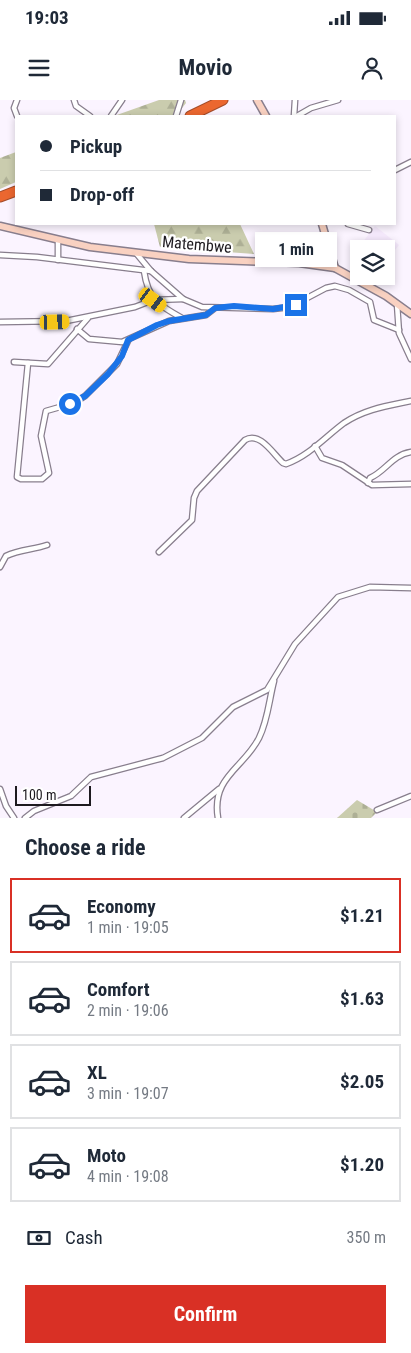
<!DOCTYPE html>
<html lang="en">
<head>
<meta charset="utf-8">
<style>
  body { margin:0; font-family:"Roboto Condensed",sans-serif; background:#f2f2f3; color:#1f2937; height:100vh; display:flex; flex-direction:column; font-size:19px; white-space:nowrap }
  * { box-sizing:border-box; margin:0 }
  p { font-size:16px; color:#747a83 }
  .icon { flex:none; width:28px; height:28px; fill:none; stroke:currentColor; stroke-width:2; stroke-linecap:round; stroke-linejoin:round }
  .map { position:relative; height:718px; overflow:hidden }
  .panel { display:flex; flex-direction:column; background:#fff; flex:1 }
  .panel>* { flex:none }
  .top-card { position:absolute; left:15px; top:15px; width:381px; height:110px; border-radius:0px; box-shadow:0 2px 8px #0003; display:grid; align-content:center; height:110px; padding:0 25px; background:#fff }
  .buttons { position:absolute; left:350px; top:140px; display:grid; gap:10px }
  .buttons a { display:grid; place-items:center; width:45px; height:45px; border-radius:0px; background:#fff; box-shadow:0 2px 8px #0003; font-size:25px }
  .scale { position:absolute; left:15px; bottom:12px; width:76px; box-sizing:border-box; padding-left:5px; border:2px solid #1d1a1f; border-top:0; font-size:14px; line-height:18px; white-space:nowrap; color:#1d1a1f; -webkit-text-stroke:4px #fff; paint-order:stroke }
  .end { position:absolute; width:22px; height:22px; margin:-11px; border:6px solid #1a73e8; background:#fff; box-shadow:0 0 0 2px #fff }
  .from { border-radius:50% }
  .bubble { position:absolute; height:35px; border-radius:0px; background:#fff; box-shadow:0 2px 8px #0003; font-size:16px; font-weight:700; line-height:35px; text-align:center }
  .car { position:absolute; width:15px; height:30px; margin:-15px -8px; border-radius:6px; box-shadow:0 0 4px 1px #0007; background:linear-gradient(#f5c518 24%,#345 0 40%,#f5c518 0 76%,#345 0 86%,#f5c518 0) }
  .top-card b { display:flex; align-items:center; gap:18px; height:48px; font-size:19px }
  .top-card b+b { border-top:1px solid #e0e1e3 }
  .top-card i { width:12px; height:12px; background:#1f2937 }
  ul { padding:0; list-style:none }
  li { display:flex; align-items:center; gap:15px; height:75px; margin:0 10px 8px; padding:0 15px; border:2px solid #e0e1e3; border-radius:0px }
  li div { flex:1 }
  li b { display:block; font-size:19px }
  li em { font-style:normal; font-weight:700 }
  li.on { border-color:#d93025 }
  li>.icon { width:45px; height:45px; stroke-width:1.5 }
  h2 { padding:0 25px; font-size:22px; line-height:60px }
  .pay { display:flex; align-items:center; gap:12px; height:55px; padding:0 25px; font-size:19px }
  .pay p { margin-inline-start:auto }
  .action { display:flex; gap:10px; margin-top:auto; padding:10px 25px }
  .action a { flex:1; height:58px; border-radius:0px; background:#d93025; color:#fff; font-size:20px; font-weight:700; line-height:58px; text-align:center }
  .status { display:flex; justify-content:space-between; align-items:center; height:35px; padding:0 25px; background:#fff; direction:ltr }
  .status svg { height:14px; fill:currentColor }
  header { display:flex; justify-content:space-between; align-items:center; height:65px; padding:0 25px; background:#fff; font-size:22px; font-weight:700 }
  .map>svg:first-child { display:block }
  .built { fill:#f5e9fc }
  .forest { fill:url(#forest-firs) }
  .cemetery { fill:url(#cemetery-stones) }
  .lines { fill:none; stroke-linecap:round; stroke-linejoin:round }
  .street-casing { stroke:#887e8d; stroke-width:7 }
  .secondary-casing { stroke:#887e8d; stroke-width:9 }
  .highway-casing { stroke:#a34c2a; stroke-width:11 }
  .street { stroke:#fff; stroke-width:4.5 }
  .secondary { stroke:#f9d1c1; stroke-width:6 }
  .highway { stroke:#eb6730; stroke-width:9 }
  .route { stroke:#1a73e8; stroke-width:6 }
  .labels { text-anchor:middle; stroke-width:4.5; stroke-linejoin:round; paint-order:stroke }
  .street-label { font-size:16px; fill:#1d1a1f; stroke:#fff }
</style>
</head>
<body>
<div class="status"><b>19:03</b><svg viewBox="0 0 49 12"><path d="M0 12V9h3v3zM5 12V6h3v6zM10 12V3h3v9zM15 12V0h3v12zM26 1h20v11H26zM47 4h2v5h-2z"/></svg></div>
<header><svg class="icon" aria-label="menu" viewBox="0 0 24 24"><path d="M4 6h16M4 12h16M4 18h16"/></svg>Movio<svg class="icon" aria-label="person" viewBox="0 0 24 24"><circle cx="12" cy="8" r="4"/><path d="M4 21q1-7 8-7t8 7"/></svg></header>
<div class="map">
<svg width="411" height="718" viewBox="0 0 411 718">
  <defs>
    <pattern id="forest-firs" width="22" height="20" patternUnits="userSpaceOnUse" patternTransform="scale(1.25)"><rect width="22" height="20" fill="#caccae"/><path d="M5 1l3.5 6h-7zM16 11l3.5 6h-7z" fill="#adaf95"/></pattern>
    <pattern id="cemetery-stones" width="16" height="16" patternUnits="userSpaceOnUse" patternTransform="scale(1.25)"><rect width="16" height="16" fill="#caccae"/><path d="M2 7V4a2 2 0 0 1 4 0v3zM10 15v-3a2 2 0 0 1 4 0v3z" fill="#adaf95"/></pattern>
  </defs>
  <rect width="100%" height="100%" fill="#fbf4ff"/>
  <path class="built" d="M375 126 399 145 386 161V149H359V166L350 159Z"/>
  <g class="forest">
    <path d="M159 0H185L186 3 176 16H114Z"/>
    <path d="M16 52V82L0 89V58Z"/>
    <path d="M154 124H240L254 154 160 147Z"/>
  </g>
  <path class="cemetery" d="M357 700 377 712 371 718H337Z"/>
  <g class="lines">
    <g class="street-casing">
      <g id="street">
        <path d="M74 0 76 6 90 16"/>
        <path d="M17 16 14 8 17 0"/>
        <path d="M111 16 122 0"/>
        <path d="M176 16 181 0"/>
        <path d="M294 16 295 0"/>
        <path d="M297 16 311 8 338 0"/>
        <path d="M395 70 411 62"/>
        <path d="M348 124 369 130"/>
        <path d="M136 153 151 171 183 199 202 207 273 209 290 207 326 188 335 186 349 190 370 202 374 220 399 230"/>
        <path d="M0 155 37 157 151 171"/>
        <path d="M58 160V141"/>
        <path d="M144 171C148 199 158 205 182 218"/>
        <path d="M397 204 399 233 411 259"/>
        <path d="M0 222 66 221 135 207 153 200 183 199"/>
        <path d="M77 229 89 239 122 242 169 221 206 215 215 208"/>
        <path d="M14 262 48 264 88 218"/>
        <path d="M28 263 17 377 21 379H42L49 373 41 336 46 311 74 303 85 296 117 264 128 241"/>
        <path d="M315 346 322 358 342 365 372 385 411 384"/>
        <path d="M368 383 370 378C386 371 392 355 411 352"/>
        <path d="M159 452 192 420 194 398 197 391 245 340C260 331 273 354 283 363L286 364C309 356 325 337 344 323 365 309 387 306 411 301"/>
        <path d="M0 467 6 456C20 449 33 450 47 445"/>
        <path d="M0 689 6 706 14 718"/>
        <path d="M377 710 411 696"/>
        <path d="M25 718 34 711 71 696 91 677 163 658 202 638 233 607 267 590 295 544 338 497 370 487 411 488"/>
        <path d="M184 718 219 689"/>
        <path d="M218 718C211 677 244 668 259 638 268 620 269 600 274 581"/>
      </g>
    </g>
    <g class="secondary-casing">
      <g id="secondary">
        <path d="M257 0 266 16"/>
        <path d="M322 124 335 168"/>
        <path d="M0 126 90 147 189 159 299 163 335 168 386 196 411 214"/>
      </g>
    </g>
    <g class="highway-casing">
      <g id="highway">
        <path d="M190 16 223 0"/>
        <path d="M0 97 16 91"/>
      </g>
    </g>
    <use href="#street" class="street"/>
    <use href="#secondary" class="secondary"/>
    <use href="#highway" class="highway"/>
  </g>
  <g class="lines">
    <path class="route" d="M70 304 85 296 108 274 122 256 128 240 157 225 169 221 206 215 215 208 234 206 273 209 296 205"/>
  </g>
  <g class="labels">
    <g class="street-label">
      <text transform="translate(197 144) rotate(5)" y="6">Matembwe</text>
    </g>
  </g>
</svg>
<div class="buttons">
<a><svg class="icon" aria-label="layers" viewBox="0 0 24 24"><path d="M12 4l9 5-9 5-9-5zM3 14l9 5 9-5"/></svg></a>
</div>
<div class="scale">100 m</div>
<i class="end from" style="left:70px;top:304px"></i>
<i class="end" style="left:296px;top:205px"></i>
<div class="bubble" style="left:255px;top:132px;width:82px">1 min</div>
<i class="car" style="left:153px;top:200px;rotate:126deg"></i>
<i class="car" style="left:55px;top:222px;rotate:88deg"></i>
<div class="top-card">
<b><i class="from"></i>Pickup</b>
<b><i></i>Drop-off</b>
</div>
</div>
<section class="panel">
<h2>Choose a ride</h2>
<ul>
<li class="on"><svg class="icon" aria-label="car" viewBox="0 0 24 24"><path d="M5 17H2v-5l4-1 3-4h7l3 4 3 1v5h-3M9 17h6M6 11h13"/><circle cx="7" cy="17" r="2"/><circle cx="17" cy="17" r="2"/></svg><div><b>Economy</b><p>1 min · 19:05</p></div><em>$1.21</em></li>
<li><svg class="icon" aria-label="car" viewBox="0 0 24 24"><path d="M5 17H2v-5l4-1 3-4h7l3 4 3 1v5h-3M9 17h6M6 11h13"/><circle cx="7" cy="17" r="2"/><circle cx="17" cy="17" r="2"/></svg><div><b>Comfort</b><p>2 min · 19:06</p></div><em>$1.63</em></li>
<li><svg class="icon" aria-label="car" viewBox="0 0 24 24"><path d="M5 17H2v-5l4-1 3-4h7l3 4 3 1v5h-3M9 17h6M6 11h13"/><circle cx="7" cy="17" r="2"/><circle cx="17" cy="17" r="2"/></svg><div><b>XL</b><p>3 min · 19:07</p></div><em>$2.05</em></li>
<li><svg class="icon" aria-label="car" viewBox="0 0 24 24"><path d="M5 17H2v-5l4-1 3-4h7l3 4 3 1v5h-3M9 17h6M6 11h13"/><circle cx="7" cy="17" r="2"/><circle cx="17" cy="17" r="2"/></svg><div><b>Moto</b><p>4 min · 19:08</p></div><em>$1.20</em></li>
</ul>
<div class="pay"><svg class="icon" aria-label="cash" viewBox="0 0 24 24"><path d="M3 7h18v10H3z"/><circle cx="12" cy="12" r="2"/></svg>Cash<p>350 m</p></div>
<div class="action"><a>Confirm</a></div>
</section>
</body>
</html>
